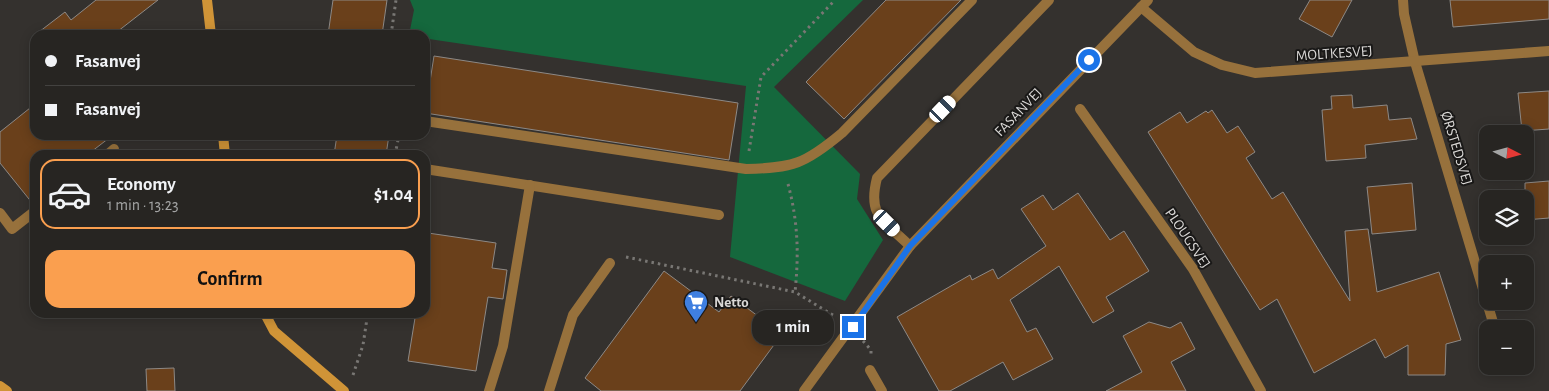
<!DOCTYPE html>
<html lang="en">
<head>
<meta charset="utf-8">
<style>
  body { margin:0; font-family:"Alegreya Sans",sans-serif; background:#2f2d2a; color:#f1f3f6; height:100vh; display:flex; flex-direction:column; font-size:19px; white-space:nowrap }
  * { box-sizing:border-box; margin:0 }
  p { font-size:16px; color:#a4a5a5 }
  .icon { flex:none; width:28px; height:28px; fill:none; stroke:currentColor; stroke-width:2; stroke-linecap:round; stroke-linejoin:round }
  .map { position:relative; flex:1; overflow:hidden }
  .side { position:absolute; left:30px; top:150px; width:400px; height:168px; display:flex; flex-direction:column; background:#272522; border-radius:15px; box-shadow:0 2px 12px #0003,0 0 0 1px #434240 }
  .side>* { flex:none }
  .banner { position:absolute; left:30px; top:30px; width:400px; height:110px; border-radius:15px; box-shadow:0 2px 12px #0003,0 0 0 1px #434240; display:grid; align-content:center; height:110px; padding:0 15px; background:#272522 }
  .needle { width:32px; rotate:96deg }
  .tools { position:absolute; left:1479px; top:125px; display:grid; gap:10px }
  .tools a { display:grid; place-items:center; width:55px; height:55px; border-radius:10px; background:#272522; box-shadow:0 2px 12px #0003,0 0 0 1px #434240; font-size:25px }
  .end { position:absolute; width:22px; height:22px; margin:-11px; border:6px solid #1a73e8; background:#fff; box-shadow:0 0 0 2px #fff }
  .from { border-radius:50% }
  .bubble { position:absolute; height:35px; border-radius:15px; background:#272522; box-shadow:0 2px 12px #0003,0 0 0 1px #434240; font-size:16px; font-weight:600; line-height:35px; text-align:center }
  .car { position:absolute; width:15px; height:30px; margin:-15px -8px; border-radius:6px; box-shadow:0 0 4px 1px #0007; background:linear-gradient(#fff 24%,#345 0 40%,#fff 0 76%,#345 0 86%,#fff 0) }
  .banner b { display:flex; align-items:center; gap:18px; height:48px; font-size:19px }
  .banner b+b { border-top:1px solid #434240 }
  .banner i { width:12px; height:12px; background:#f1f3f6 }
  ul { padding:9px 0 0; list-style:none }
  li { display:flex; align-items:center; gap:15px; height:70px; margin:0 10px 8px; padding:0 5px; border:2px solid #434240; border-radius:15px }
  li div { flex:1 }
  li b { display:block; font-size:19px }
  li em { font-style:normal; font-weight:600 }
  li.active { border-color:#fa9f4f }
  li>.icon { width:45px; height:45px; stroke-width:1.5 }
  .primary-button { display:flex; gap:10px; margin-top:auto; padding:10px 15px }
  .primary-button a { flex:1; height:58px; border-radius:15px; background:#fa9f4f; color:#111; font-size:20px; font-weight:600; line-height:58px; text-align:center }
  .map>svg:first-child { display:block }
  .park { fill:#15683d }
  .building { fill:#6a401b; stroke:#8d8986 }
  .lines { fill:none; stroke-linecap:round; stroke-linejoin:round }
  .path { stroke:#797774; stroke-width:3; stroke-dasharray:2.5 4; stroke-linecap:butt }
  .lane { stroke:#97713c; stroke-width:10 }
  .street { stroke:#97713c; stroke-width:10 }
  .secondary { stroke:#d09437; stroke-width:10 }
  .route { stroke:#1a73e8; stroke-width:6 }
  .labels { text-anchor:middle; stroke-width:4; stroke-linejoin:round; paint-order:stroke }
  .street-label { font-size:15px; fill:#dad8d6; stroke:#1a1918 }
  .poi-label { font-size:15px; font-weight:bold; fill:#dad8d6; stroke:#1a1918; text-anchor:start }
</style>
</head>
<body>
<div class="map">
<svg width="1549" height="391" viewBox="0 0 1549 391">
  <rect width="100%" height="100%" fill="#34312e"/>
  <path class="park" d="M410 0H863L774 87 860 174 857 199 883 240 845 301 730 257 746 86 429 39 425 56V35H409L414 10Z"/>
  <g class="building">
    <path d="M96 0H158L113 35H35L65 12 71 20Z"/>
    <path d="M333 0H387L382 35H328Z"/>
    <path d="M886 0H961L844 119 806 82Z"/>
    <path d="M1310 0H1352L1332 37 1299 19Z"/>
    <path d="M1450 0H1549V19L1453 27Z"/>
    <path d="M434 56 738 103 729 160 425 113Z"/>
    <path d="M1549 91V129L1522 131 1518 93Z"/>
    <path d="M1352 95 1353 108 1387 105 1389 120 1411 118 1417 139 1365 145 1366 158 1326 161 1322 110 1332 109 1331 96Z"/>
    <path d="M35 104V135H113L87 155H35L33 204 0 163V132Z"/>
    <path d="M1212 110 1227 133 1238 126 1255 152 1246 158 1272 199 1283 192 1350 301 1345 231 1368 229 1377 292 1439 272 1461 340 1446 344 1445 375H1408V345L1385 358 1375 339 1314 373 1277 299 1260 310 1148 132 1180 112 1187 123 1206 111 1208 113Z"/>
    <path d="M337 135H389L386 155H334Z"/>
    <path d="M1549 181V218L1525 220V183Z"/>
    <path d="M1412 183 1416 230 1372 234 1367 187Z"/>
    <path d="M1078 193 1110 240 1124 231 1149 271 1106 297 1114 311 1093 323 1059 266 1010 300 1027 332 1036 328 1053 359 1013 380 1003 362 950 391H939L897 317 970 275 972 280 993 269 998 279 1046 246 1021 209 1043 195 1053 210Z"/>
    <path d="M428 233 496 243 492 268 507 270 503 299 488 297 476 371 408 361 416 312H425V254Z"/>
    <path d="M664 271 719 312 731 296 782 334 740 391H601L585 378Z"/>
    <path d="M1149 322 1170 328 1181 322 1195 349 1171 362 1186 391H1106L1142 372 1123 336Z"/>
    <path d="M174 368 175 391H147L146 369Z"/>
  </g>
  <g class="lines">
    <g class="path">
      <path d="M391 35 396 0"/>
      <path d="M749 151 761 77 835 0"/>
      <path d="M395 155 399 135"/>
      <path d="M788 184C798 221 799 254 795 292"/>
      <path d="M626 257 795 292 836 317"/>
      <path d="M863 341 871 350V354"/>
      <path d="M353 375 363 345 368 312"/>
    </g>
    <g class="lane">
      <path d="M425 121 746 169C793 168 805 164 842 133L972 0"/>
      <path d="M425 169 719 215"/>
      <path d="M489 391 503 346 530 185"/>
      <path d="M549 391 573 315 610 263"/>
    </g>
    <g class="street">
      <path d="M1403 0 1404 14 1415 62 1495 329"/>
      <path d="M1141 7 1194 52 1222 65 1255 73 1549 51"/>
      <path d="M1080 109 1193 269 1261 391"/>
      <path d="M107 155 114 149"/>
      <path d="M0 213 12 229 35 211"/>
      <path d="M910 246C884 220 867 217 877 178L1049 0"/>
      <path d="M870 370 882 391"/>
      <path d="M804 391 910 246 1148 0"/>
    </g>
    <g class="secondary">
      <path d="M207 0 211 35"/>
      <path d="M223 135 225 155"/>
      <path d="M264 312 274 331 344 391"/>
      <path d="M0 386 7 391"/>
    </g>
  </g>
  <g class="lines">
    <path class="route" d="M853 327 910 246 1089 60"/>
  </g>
  <defs>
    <g id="supermarket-pin" transform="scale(1.25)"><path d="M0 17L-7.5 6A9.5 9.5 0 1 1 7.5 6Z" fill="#3f7fe0" stroke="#1a1918"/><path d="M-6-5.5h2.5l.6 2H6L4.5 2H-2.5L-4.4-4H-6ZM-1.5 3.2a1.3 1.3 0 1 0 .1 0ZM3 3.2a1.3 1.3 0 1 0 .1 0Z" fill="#fff"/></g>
  </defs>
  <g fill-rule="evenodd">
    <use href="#supermarket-pin" x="696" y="302"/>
  </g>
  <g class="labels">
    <g class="street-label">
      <text transform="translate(1334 53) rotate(-4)" y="5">MOLTKESVEJ</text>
      <text transform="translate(1018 112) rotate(-46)" y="5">FASANVEJ</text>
      <text transform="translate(1457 148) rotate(73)" y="5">ØRSTEDSVEJ</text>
      <text transform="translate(1188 238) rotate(56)" y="5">PLOUGSVEJ</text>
    </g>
    <g class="poi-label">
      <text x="714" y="307">Netto</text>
    </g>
  </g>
</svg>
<div class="tools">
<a><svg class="needle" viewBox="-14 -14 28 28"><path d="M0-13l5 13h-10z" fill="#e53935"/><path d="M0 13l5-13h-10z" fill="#a4a5a5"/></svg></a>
<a><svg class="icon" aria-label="layers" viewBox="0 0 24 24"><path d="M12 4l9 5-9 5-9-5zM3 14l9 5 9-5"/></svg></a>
<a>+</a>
<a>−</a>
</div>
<i class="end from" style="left:1089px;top:60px"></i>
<i class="end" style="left:853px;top:327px"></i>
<div class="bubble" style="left:752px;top:310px;width:82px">1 min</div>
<i class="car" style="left:943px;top:109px;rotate:44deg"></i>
<i class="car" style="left:887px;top:223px;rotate:135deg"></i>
<div class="banner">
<b><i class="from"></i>Fasanvej</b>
<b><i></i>Fasanvej</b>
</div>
<section class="side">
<ul>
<li class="active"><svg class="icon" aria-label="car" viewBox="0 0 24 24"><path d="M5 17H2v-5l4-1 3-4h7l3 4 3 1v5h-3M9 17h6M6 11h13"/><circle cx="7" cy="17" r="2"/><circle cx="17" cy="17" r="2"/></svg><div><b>Economy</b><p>1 min · 13:23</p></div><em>$1.04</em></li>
</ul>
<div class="primary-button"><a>Confirm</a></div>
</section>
</div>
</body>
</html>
